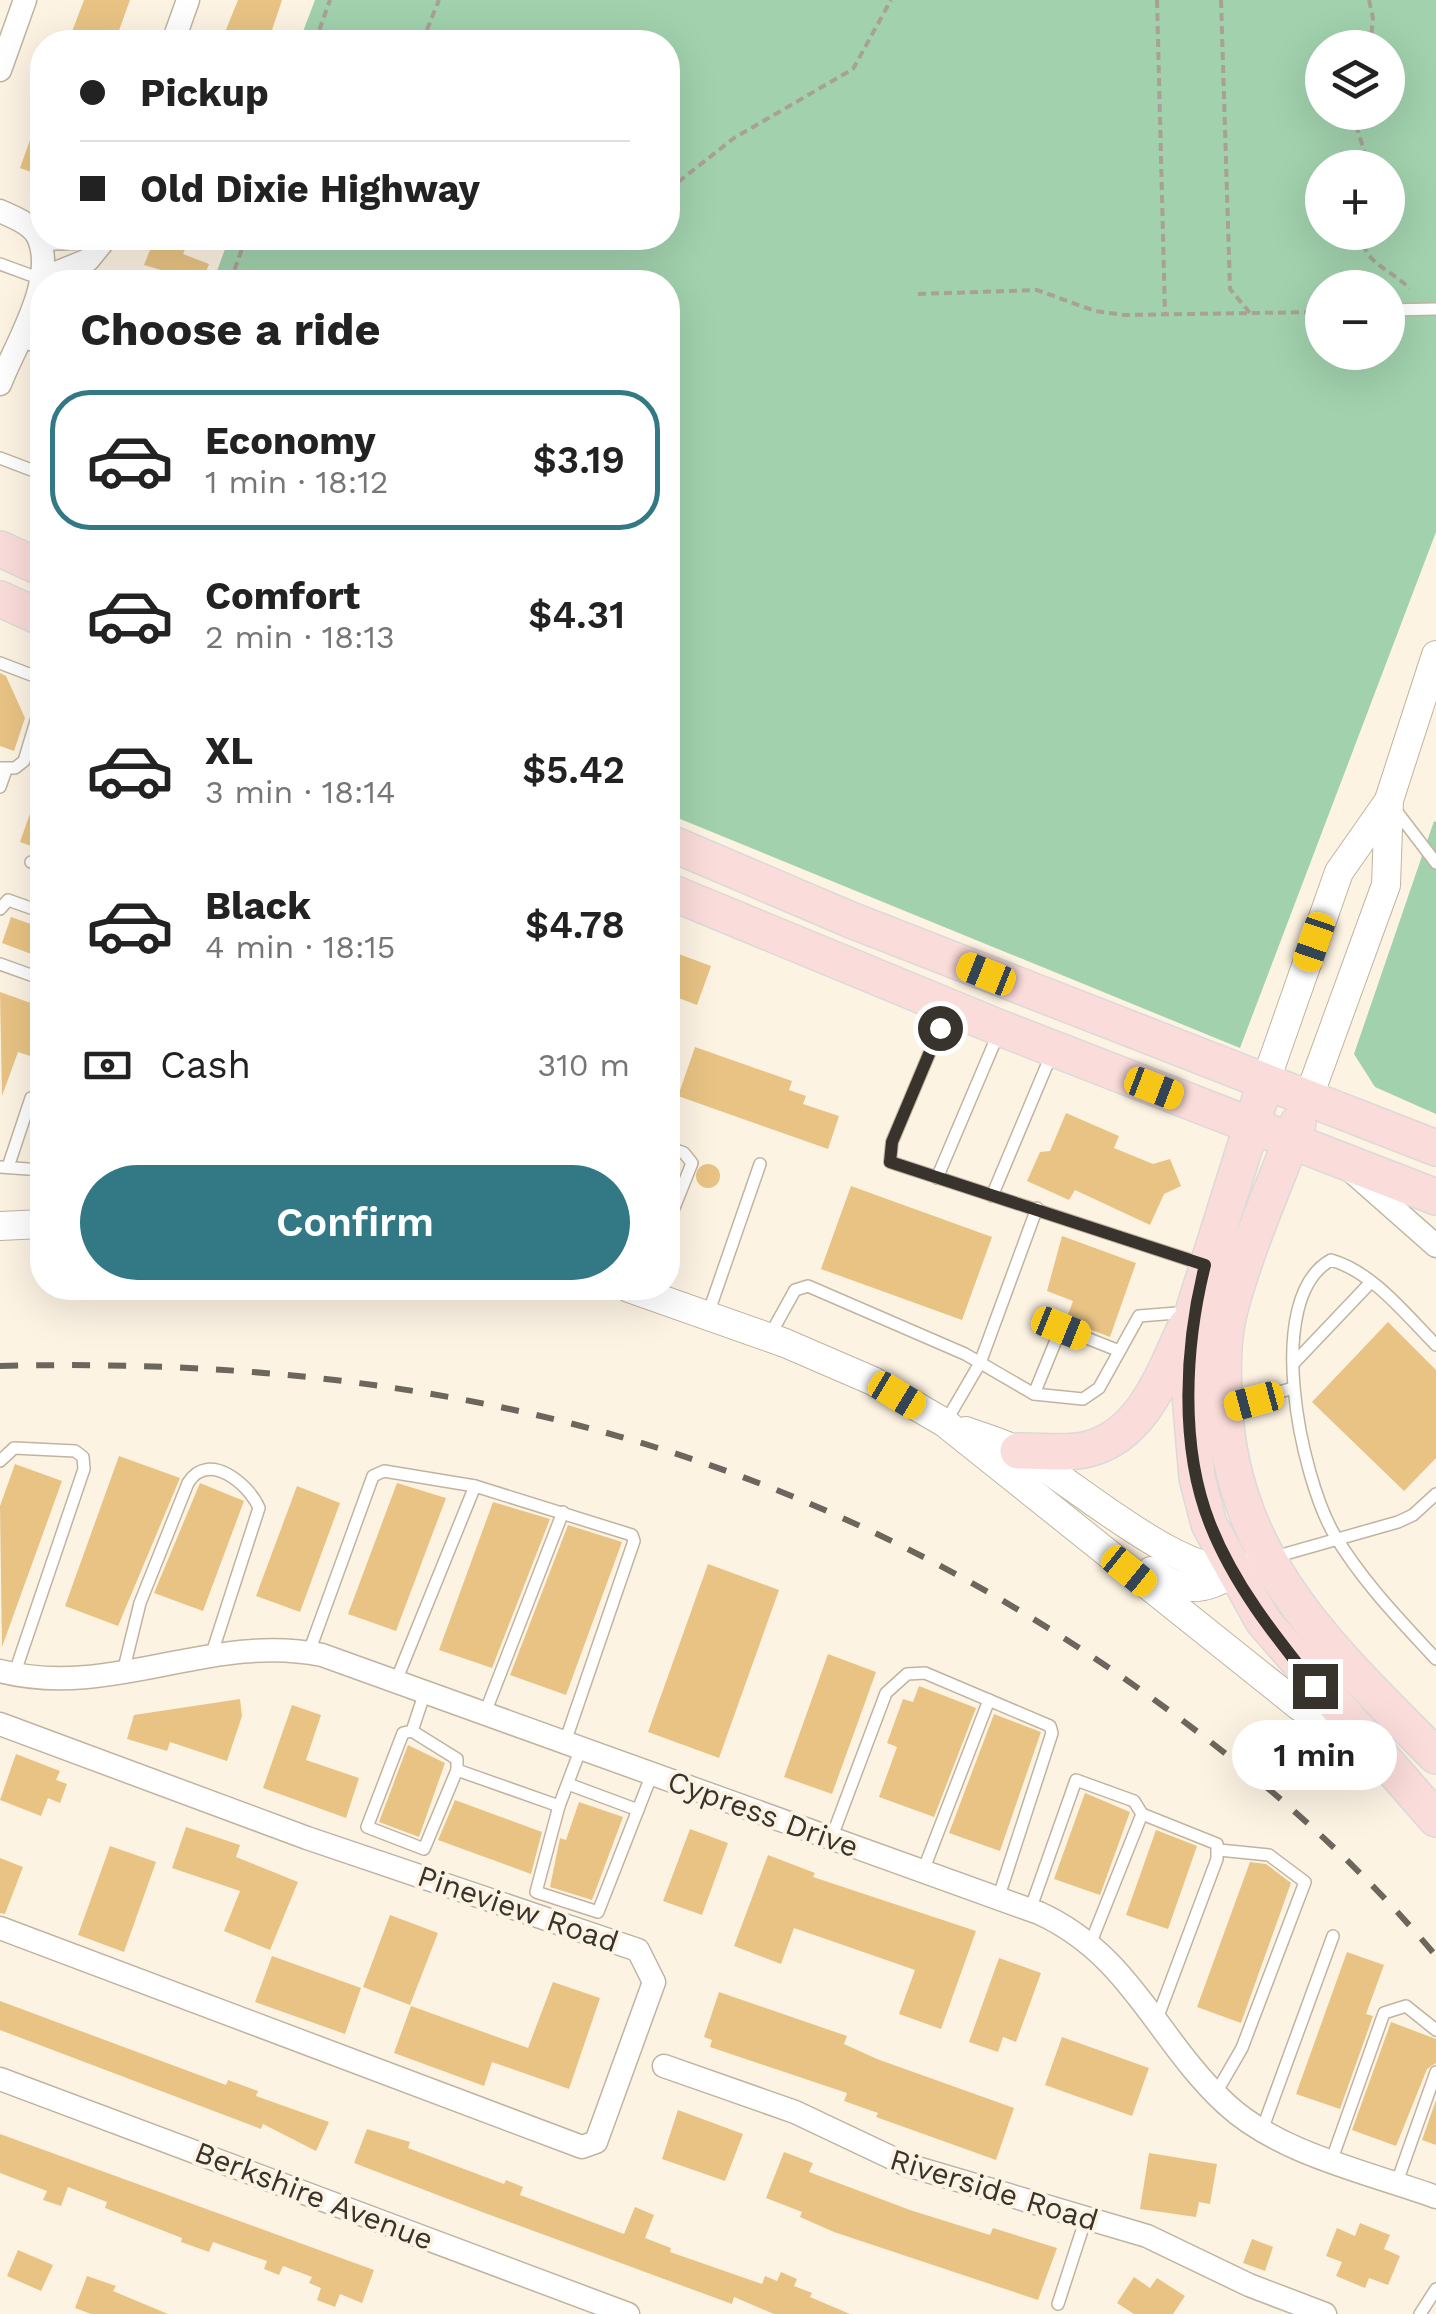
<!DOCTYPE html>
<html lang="en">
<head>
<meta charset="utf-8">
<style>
  body { margin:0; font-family:"Work Sans",sans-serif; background:#f2f2f2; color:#222; height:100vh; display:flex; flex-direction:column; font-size:38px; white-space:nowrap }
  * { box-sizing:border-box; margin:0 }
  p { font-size:32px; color:#767676 }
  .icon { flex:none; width:55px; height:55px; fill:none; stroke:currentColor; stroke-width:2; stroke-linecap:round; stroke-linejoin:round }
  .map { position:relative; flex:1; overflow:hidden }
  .side { position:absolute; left:30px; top:270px; width:650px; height:1030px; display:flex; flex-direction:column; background:#fff; border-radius:40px; box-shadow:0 10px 40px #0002 }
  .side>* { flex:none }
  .top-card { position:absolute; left:30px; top:30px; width:650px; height:220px; border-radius:40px; box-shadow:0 10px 40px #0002; display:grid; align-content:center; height:220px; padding:0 50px; background:#fff }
  .tools { position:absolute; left:1305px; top:30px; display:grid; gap:20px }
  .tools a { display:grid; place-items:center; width:100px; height:100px; border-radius:50%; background:#fff; box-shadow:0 10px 40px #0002; font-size:50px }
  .end { position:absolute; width:45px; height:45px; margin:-22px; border:12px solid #38332c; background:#fff; box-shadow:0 0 0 5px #fff }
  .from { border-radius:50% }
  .bubble { position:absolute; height:70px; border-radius:35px; background:#fff; box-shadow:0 10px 40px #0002; font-size:32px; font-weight:600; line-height:70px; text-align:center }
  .car { position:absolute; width:30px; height:60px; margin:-30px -15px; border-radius:12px; box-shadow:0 0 8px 2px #0007; background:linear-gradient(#f5c518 24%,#345 0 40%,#f5c518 0 76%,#345 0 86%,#f5c518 0) }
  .top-card b { display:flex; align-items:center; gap:35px; height:95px; font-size:38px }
  .top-card b+b { border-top:2px solid #e0e0e0 }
  .top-card i { width:25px; height:25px; background:#222 }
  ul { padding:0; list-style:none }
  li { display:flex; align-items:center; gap:30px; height:140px; margin:0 20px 15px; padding:0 30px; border:5px solid transparent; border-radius:40px }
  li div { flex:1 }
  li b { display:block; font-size:38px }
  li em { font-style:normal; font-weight:600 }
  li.on { border-color:#337985 }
  li>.icon { width:90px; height:90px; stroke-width:1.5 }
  h2 { padding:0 50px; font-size:45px; line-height:120px }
  .pay { display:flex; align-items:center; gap:25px; height:110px; padding:0 50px; font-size:38px }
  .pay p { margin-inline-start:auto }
  .action { display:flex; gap:20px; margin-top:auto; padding:20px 50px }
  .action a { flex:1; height:115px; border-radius:60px; background:#337985; color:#fff; font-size:40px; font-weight:600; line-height:115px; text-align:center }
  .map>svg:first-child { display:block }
  .green { fill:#a1d1ad; fill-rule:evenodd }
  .building { fill:#e8c384 }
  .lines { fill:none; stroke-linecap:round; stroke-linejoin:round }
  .service-casing { stroke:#c0b4a1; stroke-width:14 }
  .minor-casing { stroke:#c0b4a1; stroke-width:25 }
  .tertiary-casing { stroke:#c0b4a1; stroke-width:30 }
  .primary-casing { stroke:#dbdad9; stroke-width:38 }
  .path { stroke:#a9a195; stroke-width:4; stroke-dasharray:8 5; stroke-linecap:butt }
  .service { stroke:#fff; stroke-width:11 }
  .minor { stroke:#fff; stroke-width:22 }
  .tertiary { stroke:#fff; stroke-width:28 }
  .primary { stroke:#fadcda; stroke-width:35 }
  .rail { stroke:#6c665c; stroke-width:6; stroke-dasharray:18 18; stroke-linecap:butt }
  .route { stroke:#38332c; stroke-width:12 }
  .labels { text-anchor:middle; stroke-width:8; stroke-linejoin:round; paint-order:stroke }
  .street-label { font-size:30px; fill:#38332c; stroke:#fdf3e3 }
</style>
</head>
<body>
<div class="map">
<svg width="1436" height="2314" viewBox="0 0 1436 2314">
  <rect width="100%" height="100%" fill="#fdf3e3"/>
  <g class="green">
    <path d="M315 0H1436V532L1240 1048 668 814V282H213L229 238H668V42H299ZM1322 48H1388V112H1322ZM1322 168H1388V232H1322ZM1322 288H1388V352H1322Z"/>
    <path d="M1434 821 1436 822V1114L1375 1087 1354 1054Z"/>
  </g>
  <g class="building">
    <path d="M84 0H130L117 36 107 32 103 42H68Z"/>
    <path d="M238 0H282L268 42H221Z"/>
    <path d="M40 112H42V176L20 168Z"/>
    <path d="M121 238H190L183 254 209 264 202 282 144 265 150 250Z"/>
    <path d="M0 673 6 676 25 718 14 751 0 746Z"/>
    <path d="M40 785H42V850L20 842Z"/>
    <path d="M11 917 42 928V958L2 943Z"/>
    <path d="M668 950 711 966 697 1005 668 994Z"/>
    <path d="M0 992 42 1007V1060L18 1052 2 1096Z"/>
    <path d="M695 1047 792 1081 789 1090 806 1096 803 1104 839 1116 828 1149 678 1096Z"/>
    <path d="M1066 1113 1119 1136 1114 1148 1153 1164 1170 1159 1181 1186 1164 1194 1150 1225 1075 1190 1069 1200 1027 1181 1040 1152 1050 1151Z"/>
    <circle cx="708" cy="1176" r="12"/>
    <path d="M851 1186 992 1237 962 1320 821 1269Z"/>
    <path d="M1062 1236 1136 1263 1110 1337 1066 1320 1073 1301 1047 1291Z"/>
    <path d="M1388 1322 1436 1370V1458L1404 1491 1312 1402Z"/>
    <path d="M119 1456 180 1478 118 1626 65 1606Z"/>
    <path d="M15 1464 62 1481 2 1647 0 1506Z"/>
    <path d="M200 1483 244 1501 203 1611 154 1593Z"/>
    <path d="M397 1483 446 1498 396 1631 348 1614Z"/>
    <path d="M297 1486 340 1503 300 1612 256 1596Z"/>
    <path d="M493 1502 550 1519 492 1668 439 1650Z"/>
    <path d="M568 1525 622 1542 566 1695 510 1675Z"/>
    <path d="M708 1564 779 1590 719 1758 648 1732Z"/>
    <path d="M828 1654 876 1672 832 1794 784 1777Z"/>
    <path d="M919 1686 976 1708 934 1817 879 1797 897 1747 887 1743 903 1699 913 1702Z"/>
    <path d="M240 1699 242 1716 227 1761 170 1742 167 1751 127 1739 134 1715Z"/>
    <path d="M292 1705 321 1715 306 1760 359 1778 346 1818 263 1788Z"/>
    <path d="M994 1714 1041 1732 1000 1851 949 1833Z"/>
    <path d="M408 1745 445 1763 419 1837 379 1822Z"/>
    <path d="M16 1754 60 1771 56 1780 67 1784 60 1803 48 1798 41 1816 0 1800Z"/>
    <path d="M1085 1793 1130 1812 1100 1895 1054 1879Z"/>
    <path d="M455 1800 542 1832 531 1874 438 1840Z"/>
    <path d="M579 1802 623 1817 592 1900 550 1887 560 1838 566 1840Z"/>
    <path d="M186 1827 240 1845 236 1857 298 1882 270 1950 224 1931 240 1891 172 1868Z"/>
    <path d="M690 1829 728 1843 702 1915 663 1901Z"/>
    <path d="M1156 1830 1197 1846 1168 1929 1126 1915Z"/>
    <path d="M110 1846 156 1862 124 1952 78 1935Z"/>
    <path d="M768 1855 815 1873 813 1877 976 1931 941 2029 899 2014 915 1970 794 1928 781 1964 734 1946Z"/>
    <path d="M0 1858 23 1867 5 1914 0 1913Z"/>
    <path d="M1250 1862 1266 1864 1291 1883 1241 2023 1197 2007Z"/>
    <path d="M390 1915 438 1933 410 2005 363 1987Z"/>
    <path d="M1347 1952 1384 1965 1366 2014 1373 2016 1340 2109 1296 2094Z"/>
    <path d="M272 1956 361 1988 345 2034 255 2002Z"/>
    <path d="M999 1958 1041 1973 1016 2042 1003 2037 998 2052 969 2042Z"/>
    <path d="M553 1982 600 1998 569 2089 492 2062 484 2086 394 2053 411 2006 528 2048Z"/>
    <path d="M719 1992 847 2036 844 2044 877 2059 1014 2108 996 2160 876 2117 878 2113 844 2101 847 2093 710 2047 712 2040 704 2037Z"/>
    <path d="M0 2001 226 2085 228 2080 258 2091 256 2096 329 2122 316 2151 263 2124 261 2129 0 2030Z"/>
    <path d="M1391 2022 1436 2039V2063L1427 2069 1396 2146 1352 2130Z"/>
    <path d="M1062 2037 1149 2068 1132 2116 1045 2085Z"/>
    <path d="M1436 2100V2145L1422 2140Z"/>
    <path d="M678 2110 743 2134 725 2181 662 2159Z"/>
    <path d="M367 2129 410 2142 408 2148 504 2184 506 2180 523 2187 520 2195 624 2234 635 2207 654 2215 645 2238 671 2248 670 2252 762 2284 765 2276 777 2281 781 2272 797 2279 794 2286 812 2293 810 2297 850 2314H774L734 2297 732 2304 482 2212 354 2163Z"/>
    <path d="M0 2134 374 2270 362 2303 340 2294 335 2307 317 2300 321 2288 309 2283 312 2277 283 2266 279 2275 264 2269 267 2261 213 2242 209 2252 181 2242 182 2238 105 2208 107 2202 68 2187 61 2206 43 2200 47 2191 0 2173Z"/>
    <path d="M784 2152 813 2163 809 2172 910 2210 990 2235 993 2228 1057 2248 1038 2300 834 2232 800 2217 802 2212 766 2198Z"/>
    <path d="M1149 2153 1217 2164 1210 2204 1199 2202 1196 2217 1140 2209Z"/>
    <path d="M1360 2223 1390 2235 1384 2249 1400 2256 1388 2285 1369 2278 1365 2288 1336 2276 1342 2262 1326 2256 1337 2228 1355 2236Z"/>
    <path d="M1252 2239 1273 2247 1265 2271 1243 2263Z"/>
    <path d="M18 2250 53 2265 41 2291 7 2276Z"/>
    <path d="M87 2276 116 2286 113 2291 168 2314H91L75 2308Z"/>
    <path d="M1134 2277 1150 2288 1157 2278 1185 2296 1173 2314H1134L1117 2303Z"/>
  </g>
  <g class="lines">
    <g class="service-casing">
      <g id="service">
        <path d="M0 264 41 279"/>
        <path d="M1388 310 1436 309"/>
        <path d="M18 341 42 348"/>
        <path d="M0 458 42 474"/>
        <path d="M0 663 42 679"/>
        <path d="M0 768H15L24 761 42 701"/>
        <path d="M0 787 6 770"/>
        <path d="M1394 808 1436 863"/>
        <path d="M31 862 42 865"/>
        <path d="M0 909 8 900 42 912"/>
        <path d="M0 964 42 979"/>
        <path d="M668 1008V1019"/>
        <path d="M948 1009 892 1142 890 1162 1205 1265"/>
        <path d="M668 1147 684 1153 692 1163 668 1223"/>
        <path d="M0 1167 42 1170"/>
        <path d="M8 1167 31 1098 42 1097"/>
        <path d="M937 1178 999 1032"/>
        <path d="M992 1196 1052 1053"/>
        <path d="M708 1314 760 1164"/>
        <path d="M769 1337 795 1290 808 1286 965 1354 1034 1394 1083 1399 1099 1388 1139 1316 1189 1312"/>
        <path d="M1436 1345C1406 1315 1373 1272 1331 1260 1262 1298 1301 1477 1334 1534 1362 1581 1399 1619 1436 1659"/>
        <path d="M1294 1363 1371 1282"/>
        <path d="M1034 1394 1061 1328 1117 1350"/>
        <path d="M1229 1407 1293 1388"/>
        <path d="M945 1423 980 1363 1037 1208"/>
        <path d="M0 1461 14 1448 75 1451 83 1457 84 1469 14 1675"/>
        <path d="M1271 1558 1398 1522 1413 1515 1436 1494"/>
        <path d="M309 1652 373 1476 384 1471 475 1486 632 1535 634 1541 565 1742"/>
        <path d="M123 1672 140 1603 188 1483C208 1450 249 1484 259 1508L212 1653"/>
        <path d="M396 1681 475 1486"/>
        <path d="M425 1692 412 1731 403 1733 367 1827 424 1849 457 1770 559 1806 581 1748"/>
        <path d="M485 1713 563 1512"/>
        <path d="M412 1731 457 1759V1770"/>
        <path d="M568 1784 638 1810"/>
        <path d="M559 1806 536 1892 598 1912 652 1774"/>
        <path d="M831 1839 886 1693 907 1674 925 1673 1050 1726 1052 1733 998 1899"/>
        <path d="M923 1871 989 1700"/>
        <path d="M1030 1910 1076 1780 1134 1801 1142 1814 1217 1844V1859L1157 2019"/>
        <path d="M1091 1942 1142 1814"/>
        <path d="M1216 2093 1242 2048 1305 1882 1269 1855 1219 1850"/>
        <path d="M1262 2130 1333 1936"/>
        <path d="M1332 2159 1384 2013 1406 2006 1436 2030"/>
        <path d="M1397 2182 1436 2072"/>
        <path d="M1058 2304 1086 2218"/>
        <path d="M1420 2314 1436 2289"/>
      </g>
    </g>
    <g class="minor-casing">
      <g id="minor">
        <path d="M173 42 188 0"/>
        <path d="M0 70 25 0"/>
        <path d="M0 211C13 217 33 224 39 239 56 282 15 345 0 384"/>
        <path d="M39 239 76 238"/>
        <path d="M41 279 88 260 106 238"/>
        <path d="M1351 1171 1436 1246"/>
        <path d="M0 1671C111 1700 211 1632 322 1655L1039 1913C1131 1955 1156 2039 1226 2104 1280 2154 1367 2172 1436 2197"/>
        <path d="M0 1724 307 1838 638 1950 654 1982 596 2142 582 2147 0 1928"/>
        <path d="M664 2066 795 2112 907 2165 1147 2236 1249 2285 1325 2314"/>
        <path d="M0 2079 628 2314"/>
      </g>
    </g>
    <g class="tertiary-casing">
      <g id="tertiary">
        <path d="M1265 1083 1339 872 1388 802"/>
        <path d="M1308 1099 1386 885 1389 800 1436 655"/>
        <path d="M0 1226 42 1224"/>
        <path d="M629 1288 785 1343 873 1381 945 1423 1299 1706 1365 1751"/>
        <path d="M966 1431C982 1437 1000 1442 1016 1450 1067 1475 1188 1588 1245 1567"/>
        <path d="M1151 1571C1182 1592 1204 1593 1235 1571"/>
      </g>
    </g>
    <g class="primary-casing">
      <g id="primary">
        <path d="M0 549 42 568"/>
        <path d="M0 599 42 618"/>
        <path d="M668 842 851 920 1436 1148"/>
        <path d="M668 891 1000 1028 1436 1197"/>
        <path d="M1265 1083 1193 1312 1189 1384 1197 1478 1209 1524 1263 1621 1436 1819"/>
        <path d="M1298 1123C1275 1184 1247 1246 1230 1309 1222 1339 1223 1370 1224 1400 1231 1561 1330 1649 1436 1756"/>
        <path d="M1018 1451C1039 1450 1067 1455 1088 1449 1144 1435 1164 1372 1186 1326"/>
      </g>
    </g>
    <g class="path">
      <path d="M1157 0 1165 314"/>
      <path d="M1221 0 1230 289 1250 313"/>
      <path d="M1369 0 1373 18 1370 48"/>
      <path d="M315 42 330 0"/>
      <path d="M422 42 439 0"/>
      <path d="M1357 112C1353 132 1367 147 1367 168"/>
      <path d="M668 190 734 138 853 69 891 0"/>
      <path d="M1360 232C1364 265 1390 268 1410 289"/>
      <path d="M230 282 246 238"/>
      <path d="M918 294 1037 290 1095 311 1124 315 1322 312"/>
    </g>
    <use href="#service" class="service"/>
    <use href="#minor" class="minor"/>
    <use href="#tertiary" class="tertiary"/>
    <use href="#primary" class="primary"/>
    <path class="rail" d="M0 1366C428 1355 798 1443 1149 1696 1254 1771 1353 1857 1436 1956"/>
  </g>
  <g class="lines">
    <path class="route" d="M940 1028 892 1142 890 1162 1205 1265C1185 1345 1179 1446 1210 1524 1234 1585 1275 1636 1315 1686"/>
  </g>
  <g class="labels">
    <g class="street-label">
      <text transform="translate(763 1814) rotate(20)" y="10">Cypress Drive</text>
      <text transform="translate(518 1909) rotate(19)" y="10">Pineview Road</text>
      <text transform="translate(994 2190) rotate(17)" y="10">Riverside Road</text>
      <text transform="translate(314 2196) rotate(21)" y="10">Berkshire Avenue</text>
    </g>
  </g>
</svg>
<div class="tools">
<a><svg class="icon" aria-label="layers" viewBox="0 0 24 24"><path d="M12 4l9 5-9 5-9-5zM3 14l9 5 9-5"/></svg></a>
<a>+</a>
<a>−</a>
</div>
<i class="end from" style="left:940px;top:1028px"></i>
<i class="end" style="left:1315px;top:1686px"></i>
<div class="bubble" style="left:1232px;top:1720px;width:165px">1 min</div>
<i class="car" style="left:1314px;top:942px;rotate:199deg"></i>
<i class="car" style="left:986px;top:974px;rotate:292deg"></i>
<i class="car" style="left:1154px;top:1088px;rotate:111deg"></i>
<i class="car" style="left:1061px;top:1328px;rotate:112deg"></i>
<i class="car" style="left:897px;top:1395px;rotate:121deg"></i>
<i class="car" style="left:1254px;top:1401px;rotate:255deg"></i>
<i class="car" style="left:1129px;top:1571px;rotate:129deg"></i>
<div class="top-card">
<b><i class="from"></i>Pickup</b>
<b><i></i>Old Dixie Highway</b>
</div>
<section class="side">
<h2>Choose a ride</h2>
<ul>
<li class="on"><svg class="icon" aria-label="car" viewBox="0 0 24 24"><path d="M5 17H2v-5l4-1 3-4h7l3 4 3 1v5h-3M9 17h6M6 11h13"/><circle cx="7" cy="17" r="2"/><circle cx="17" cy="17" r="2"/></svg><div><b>Economy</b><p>1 min · 18:12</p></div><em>$3.19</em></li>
<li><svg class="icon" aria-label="car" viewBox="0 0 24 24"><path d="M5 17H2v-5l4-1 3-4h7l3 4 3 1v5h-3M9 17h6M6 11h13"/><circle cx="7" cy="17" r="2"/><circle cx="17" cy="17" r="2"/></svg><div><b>Comfort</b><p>2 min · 18:13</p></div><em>$4.31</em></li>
<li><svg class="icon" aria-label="car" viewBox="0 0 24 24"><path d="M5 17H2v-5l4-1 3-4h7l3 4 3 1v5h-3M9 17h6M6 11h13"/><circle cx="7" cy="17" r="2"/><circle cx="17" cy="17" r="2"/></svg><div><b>XL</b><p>3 min · 18:14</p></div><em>$5.42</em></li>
<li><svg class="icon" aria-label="car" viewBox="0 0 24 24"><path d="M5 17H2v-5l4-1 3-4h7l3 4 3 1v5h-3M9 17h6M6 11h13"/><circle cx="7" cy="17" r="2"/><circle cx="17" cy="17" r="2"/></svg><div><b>Black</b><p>4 min · 18:15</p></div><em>$4.78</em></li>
</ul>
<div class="pay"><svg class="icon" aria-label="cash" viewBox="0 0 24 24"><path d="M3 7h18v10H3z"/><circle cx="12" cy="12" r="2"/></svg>Cash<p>310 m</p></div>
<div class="action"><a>Confirm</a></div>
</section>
</div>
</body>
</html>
